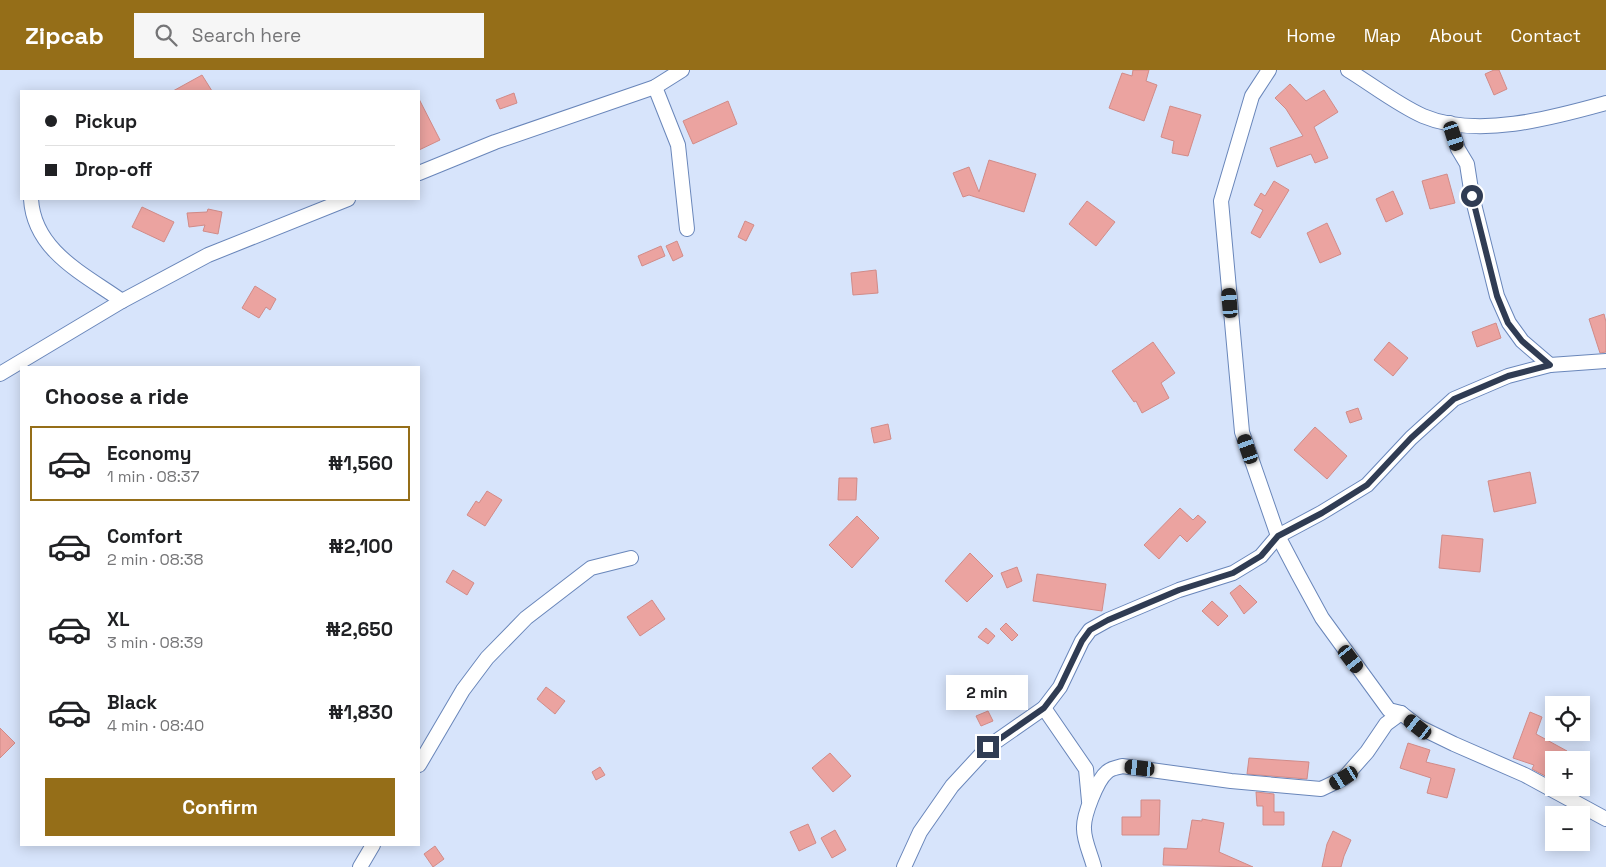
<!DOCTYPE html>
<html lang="en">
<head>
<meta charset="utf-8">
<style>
  body { margin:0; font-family:"Space Grotesk",sans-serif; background:#f6f6f6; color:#202124; height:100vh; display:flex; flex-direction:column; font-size:19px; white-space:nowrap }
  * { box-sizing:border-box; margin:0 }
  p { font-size:16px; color:#757577 }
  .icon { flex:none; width:28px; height:28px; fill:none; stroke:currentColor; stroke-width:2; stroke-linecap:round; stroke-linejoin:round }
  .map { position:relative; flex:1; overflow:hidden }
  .sheet { position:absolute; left:20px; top:296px; width:400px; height:480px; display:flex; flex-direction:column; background:#fff; border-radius:0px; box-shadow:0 2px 12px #0003 }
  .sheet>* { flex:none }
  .banner { position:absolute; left:20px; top:20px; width:400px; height:110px; border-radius:0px; box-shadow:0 2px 12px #0003; display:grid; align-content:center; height:110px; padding:0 25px; background:#fff }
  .fabs { position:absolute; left:1545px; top:626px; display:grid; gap:10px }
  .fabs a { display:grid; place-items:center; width:45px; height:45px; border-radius:0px; background:#fff; box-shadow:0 2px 12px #0003; font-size:25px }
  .end { position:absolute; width:22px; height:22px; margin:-11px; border:6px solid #303c53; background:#fff; box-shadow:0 0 0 2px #fff }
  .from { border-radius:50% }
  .bubble { position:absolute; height:35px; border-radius:0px; background:#fff; box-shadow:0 2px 12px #0003; font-size:16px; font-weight:800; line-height:35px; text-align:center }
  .car { position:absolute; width:15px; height:30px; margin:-15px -8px; border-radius:6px; box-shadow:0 0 4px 1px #0007; background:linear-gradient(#222 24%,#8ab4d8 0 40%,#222 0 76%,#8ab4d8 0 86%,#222 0) }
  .banner b { display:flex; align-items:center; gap:18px; height:48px; font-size:19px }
  .banner b+b { border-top:1px solid #e0e0e0 }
  .banner i { width:12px; height:12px; background:#202124 }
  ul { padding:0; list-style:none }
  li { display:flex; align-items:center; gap:15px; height:75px; margin:0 10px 8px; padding:0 15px; border:2px solid transparent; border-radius:0px }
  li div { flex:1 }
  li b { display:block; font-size:19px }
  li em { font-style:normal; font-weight:800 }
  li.selected { border-color:#956e18 }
  li>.icon { width:45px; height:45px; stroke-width:1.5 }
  h2 { padding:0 25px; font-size:22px; line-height:60px }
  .button { display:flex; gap:10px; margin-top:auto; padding:10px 25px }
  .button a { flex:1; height:58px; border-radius:0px; background:#956e18; color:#fff; font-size:20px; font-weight:800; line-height:58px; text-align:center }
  header { display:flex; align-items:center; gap:30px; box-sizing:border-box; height:70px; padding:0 25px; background:#956e18; color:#fff }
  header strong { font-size:24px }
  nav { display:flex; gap:28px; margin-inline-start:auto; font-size:18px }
  .search { width:350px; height:45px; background:#f6f6f6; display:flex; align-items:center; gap:12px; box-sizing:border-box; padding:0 18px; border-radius:0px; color:#757577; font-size:19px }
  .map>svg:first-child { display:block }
  .building { fill:#eba3a0; stroke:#d18b88 }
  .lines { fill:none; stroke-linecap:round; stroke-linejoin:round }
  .minor-casing { stroke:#6986ba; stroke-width:16 }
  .minor { stroke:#fff; stroke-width:14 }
  .route { stroke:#303c53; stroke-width:6 }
</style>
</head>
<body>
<header>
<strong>Zipcab</strong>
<div class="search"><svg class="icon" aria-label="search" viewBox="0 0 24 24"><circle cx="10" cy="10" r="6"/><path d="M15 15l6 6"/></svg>Search here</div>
<nav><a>Home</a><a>Map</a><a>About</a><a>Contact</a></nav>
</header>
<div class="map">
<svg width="1606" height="797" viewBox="0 0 1606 797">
  <rect width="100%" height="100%" fill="#d7e4fb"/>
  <g class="building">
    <path d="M1133 0H1149L1146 11 1157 15 1144 51 1109 38 1122 3 1132 6Z"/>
    <path d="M1494 0H1499L1507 19 1494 25 1485 4Z"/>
    <path d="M202 5 212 21H173Z"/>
    <path d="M1290 14 1306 31 1324 20 1338 42 1314 57 1328 88 1315 93 1311 84 1277 97 1270 78 1303 66 1286 39 1275 28Z"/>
    <path d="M514 23 517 33 500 39 496 30Z"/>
    <path d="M419 29 440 70 419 80Z"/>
    <path d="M728 31 737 54 693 74 683 51Z"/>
    <path d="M1170 36 1201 45 1188 86 1172 83 1174 71 1161 67Z"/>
    <path d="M989 90 1036 104 1024 142 969 125 963 127 953 103 969 97 979 122Z"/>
    <path d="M1447 104 1455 133 1430 139 1422 111Z"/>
    <path d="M1274 111 1289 120 1260 168 1251 163 1263 140 1254 135 1261 123 1265 126Z"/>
    <path d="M1393 121 1403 144 1386 152 1376 129Z"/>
    <path d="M1087 131 1115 152 1096 176 1069 154Z"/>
    <path d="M142 137 174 152 164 172 132 157Z"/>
    <path d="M208 139 222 142 218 164 203 161 205 155 189 157 187 143 207 142Z"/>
    <path d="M745 151 754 155 746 171 738 167Z"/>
    <path d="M1327 153 1341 184 1320 193 1307 163Z"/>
    <path d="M677 171 683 186 673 191 666 176Z"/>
    <path d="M661 176 665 186 642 196 638 186Z"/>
    <path d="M876 200 878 223 853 225 851 203Z"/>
    <path d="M255 216 276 229 270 240 266 237 259 248 242 238Z"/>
    <path d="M1604 244 1606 252V282L1600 283 1589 249Z"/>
    <path d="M1496 253 1501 268 1477 277 1472 262Z"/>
    <path d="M1153 272 1175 303 1161 313 1169 328 1142 343 1136 331 1134 332 1112 301Z"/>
    <path d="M1389 272 1408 288 1393 306 1374 290Z"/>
    <path d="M1358 338 1362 349 1350 353 1346 342Z"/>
    <path d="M888 354 891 369 874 373 871 358Z"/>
    <path d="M1315 357 1347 386 1327 409 1294 380Z"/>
    <path d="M1530 402 1536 433 1494 442 1488 411Z"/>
    <path d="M839 408H857L856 430H838Z"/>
    <path d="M487 421 502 430 485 456 467 445 476 431 479 433Z"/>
    <path d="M1180 438 1193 450 1198 445 1206 452 1187 472 1180 465 1159 489 1144 475Z"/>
    <path d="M857 446 879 468 852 498 829 475Z"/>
    <path d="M1442 465 1483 469 1480 502 1439 498Z"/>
    <path d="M970 483 993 506 967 532 945 511Z"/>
    <path d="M1017 497 1022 511 1007 518 1001 503Z"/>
    <path d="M453 500 474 513 467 525 446 512Z"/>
    <path d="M1037 504 1106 514 1102 541 1033 531Z"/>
    <path d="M1240 515 1257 532 1244 544 1230 523Z"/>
    <path d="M652 530 665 549 640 566 627 547Z"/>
    <path d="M1212 531 1228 546 1218 556 1202 541Z"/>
    <path d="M1006 553 1018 565 1012 571 1000 559Z"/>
    <path d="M986 558 995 566 988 574 978 567Z"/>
    <path d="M546 617 565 631 555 644 537 629Z"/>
    <path d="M988 641 993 651 981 656 976 646Z"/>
    <path d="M1530 642 1542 647 1536 664 1567 681 1561 690H1554V703L1551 709 1532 699 1534 695 1513 688Z"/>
    <path d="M0 658 15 673 0 688Z"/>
    <path d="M1408 673 1430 680 1426 692 1455 699 1447 728 1427 723 1431 708 1400 698Z"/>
    <path d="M830 683 851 706 833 722 812 698Z"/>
    <path d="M1249 688 1309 692 1307 709 1247 704Z"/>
    <path d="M600 697 605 705 596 710 592 702Z"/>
    <path d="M1256 722 1274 724V742H1284V755H1263V736H1257Z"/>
    <path d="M1141 730H1160L1159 765H1122V747H1141Z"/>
    <path d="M1202 749 1224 753 1219 782 1253 797 1163 795 1164 778 1187 779 1192 750 1202 751Z"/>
    <path d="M808 754 816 773 799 781 790 762Z"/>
    <path d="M835 760 846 780 832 788 821 768Z"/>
    <path d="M1333 761 1351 770 1344 786 1341 797H1322L1327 774Z"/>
    <path d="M435 776 444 789 433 797 424 784Z"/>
  </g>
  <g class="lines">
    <g class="minor-casing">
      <g id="minor">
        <path d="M1269 0 1252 26 1221 131 1242 362 1278 466 1298 504 1322 548 1389 640 1401 643 1419 657 1454 674 1525 705 1606 749"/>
        <path d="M1348 0C1371 14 1398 35 1423 46 1477 69 1552 48 1606 33"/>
        <path d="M655 17 678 75 687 159"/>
        <path d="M1450 53 1458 79 1467 94 1472 126 1497 226 1509 253 1522 271 1550 295"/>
        <path d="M419 103 495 72 655 17 682 0"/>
        <path d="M31 129C34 181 84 204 122 231"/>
        <path d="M0 304 122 231 208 185 348 129"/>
        <path d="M1044 638 1086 699 1089 731"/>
        <path d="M419 695 463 620 487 588 526 548 591 498 631 488"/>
        <path d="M360 797 373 775"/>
        <path d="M904 797 920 762 952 716 988 677 1044 638 1060 617 1082 571 1090 560 1108 550 1179 520 1233 503 1261 486 1278 466 1321 443 1367 415 1411 368 1454 329 1508 306 1550 295 1606 291"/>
        <path d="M1094 797C1091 785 1084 771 1084 759 1083 746 1097 710 1107 702 1111 698 1117 698 1122 696L1231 711 1321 719 1344 708 1367 682 1386 654 1401 643"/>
      </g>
    </g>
    <use href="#minor" class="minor"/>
  </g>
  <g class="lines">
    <path class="route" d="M988 677 1044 638 1060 617 1082 571 1090 560 1108 550 1179 520 1233 503 1261 486 1278 466 1322 443 1367 415 1411 368 1454 329 1508 306 1550 295 1522 271 1508 253 1497 226 1472 126"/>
  </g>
</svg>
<div class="fabs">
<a><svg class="icon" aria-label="locate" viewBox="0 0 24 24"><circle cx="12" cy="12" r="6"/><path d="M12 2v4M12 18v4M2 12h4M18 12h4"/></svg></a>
<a>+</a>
<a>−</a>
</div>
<i class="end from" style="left:1472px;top:126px"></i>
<i class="end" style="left:988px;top:677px"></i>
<div class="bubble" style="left:946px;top:605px;width:82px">2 min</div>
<i class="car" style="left:1454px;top:66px;rotate:162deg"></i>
<i class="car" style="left:1230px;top:233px;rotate:355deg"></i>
<i class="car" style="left:1248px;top:379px;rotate:341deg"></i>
<i class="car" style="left:1351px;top:589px;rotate:143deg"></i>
<i class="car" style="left:1418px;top:657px;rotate:308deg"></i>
<i class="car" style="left:1140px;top:698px;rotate:276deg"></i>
<i class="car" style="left:1344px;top:708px;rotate:239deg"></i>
<div class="banner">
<b><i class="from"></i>Pickup</b>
<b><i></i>Drop-off</b>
</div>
<section class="sheet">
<h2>Choose a ride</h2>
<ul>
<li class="selected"><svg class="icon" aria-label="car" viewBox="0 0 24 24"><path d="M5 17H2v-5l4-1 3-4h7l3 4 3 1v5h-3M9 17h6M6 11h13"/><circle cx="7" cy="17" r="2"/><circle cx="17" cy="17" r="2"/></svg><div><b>Economy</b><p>1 min · 08:37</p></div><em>₦1,560</em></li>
<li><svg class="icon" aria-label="car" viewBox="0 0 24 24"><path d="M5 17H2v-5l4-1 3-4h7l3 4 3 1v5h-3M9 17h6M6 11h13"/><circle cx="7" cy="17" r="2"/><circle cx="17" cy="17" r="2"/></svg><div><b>Comfort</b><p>2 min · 08:38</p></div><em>₦2,100</em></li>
<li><svg class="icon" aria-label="car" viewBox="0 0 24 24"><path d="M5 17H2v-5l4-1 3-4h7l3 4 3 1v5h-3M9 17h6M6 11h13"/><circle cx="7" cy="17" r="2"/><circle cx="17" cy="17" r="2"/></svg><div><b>XL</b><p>3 min · 08:39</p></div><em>₦2,650</em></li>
<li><svg class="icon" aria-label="car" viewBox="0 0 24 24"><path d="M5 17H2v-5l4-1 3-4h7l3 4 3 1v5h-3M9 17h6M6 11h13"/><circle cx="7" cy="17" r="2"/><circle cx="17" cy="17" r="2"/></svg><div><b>Black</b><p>4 min · 08:40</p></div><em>₦1,830</em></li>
</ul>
<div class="button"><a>Confirm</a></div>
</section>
</div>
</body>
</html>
